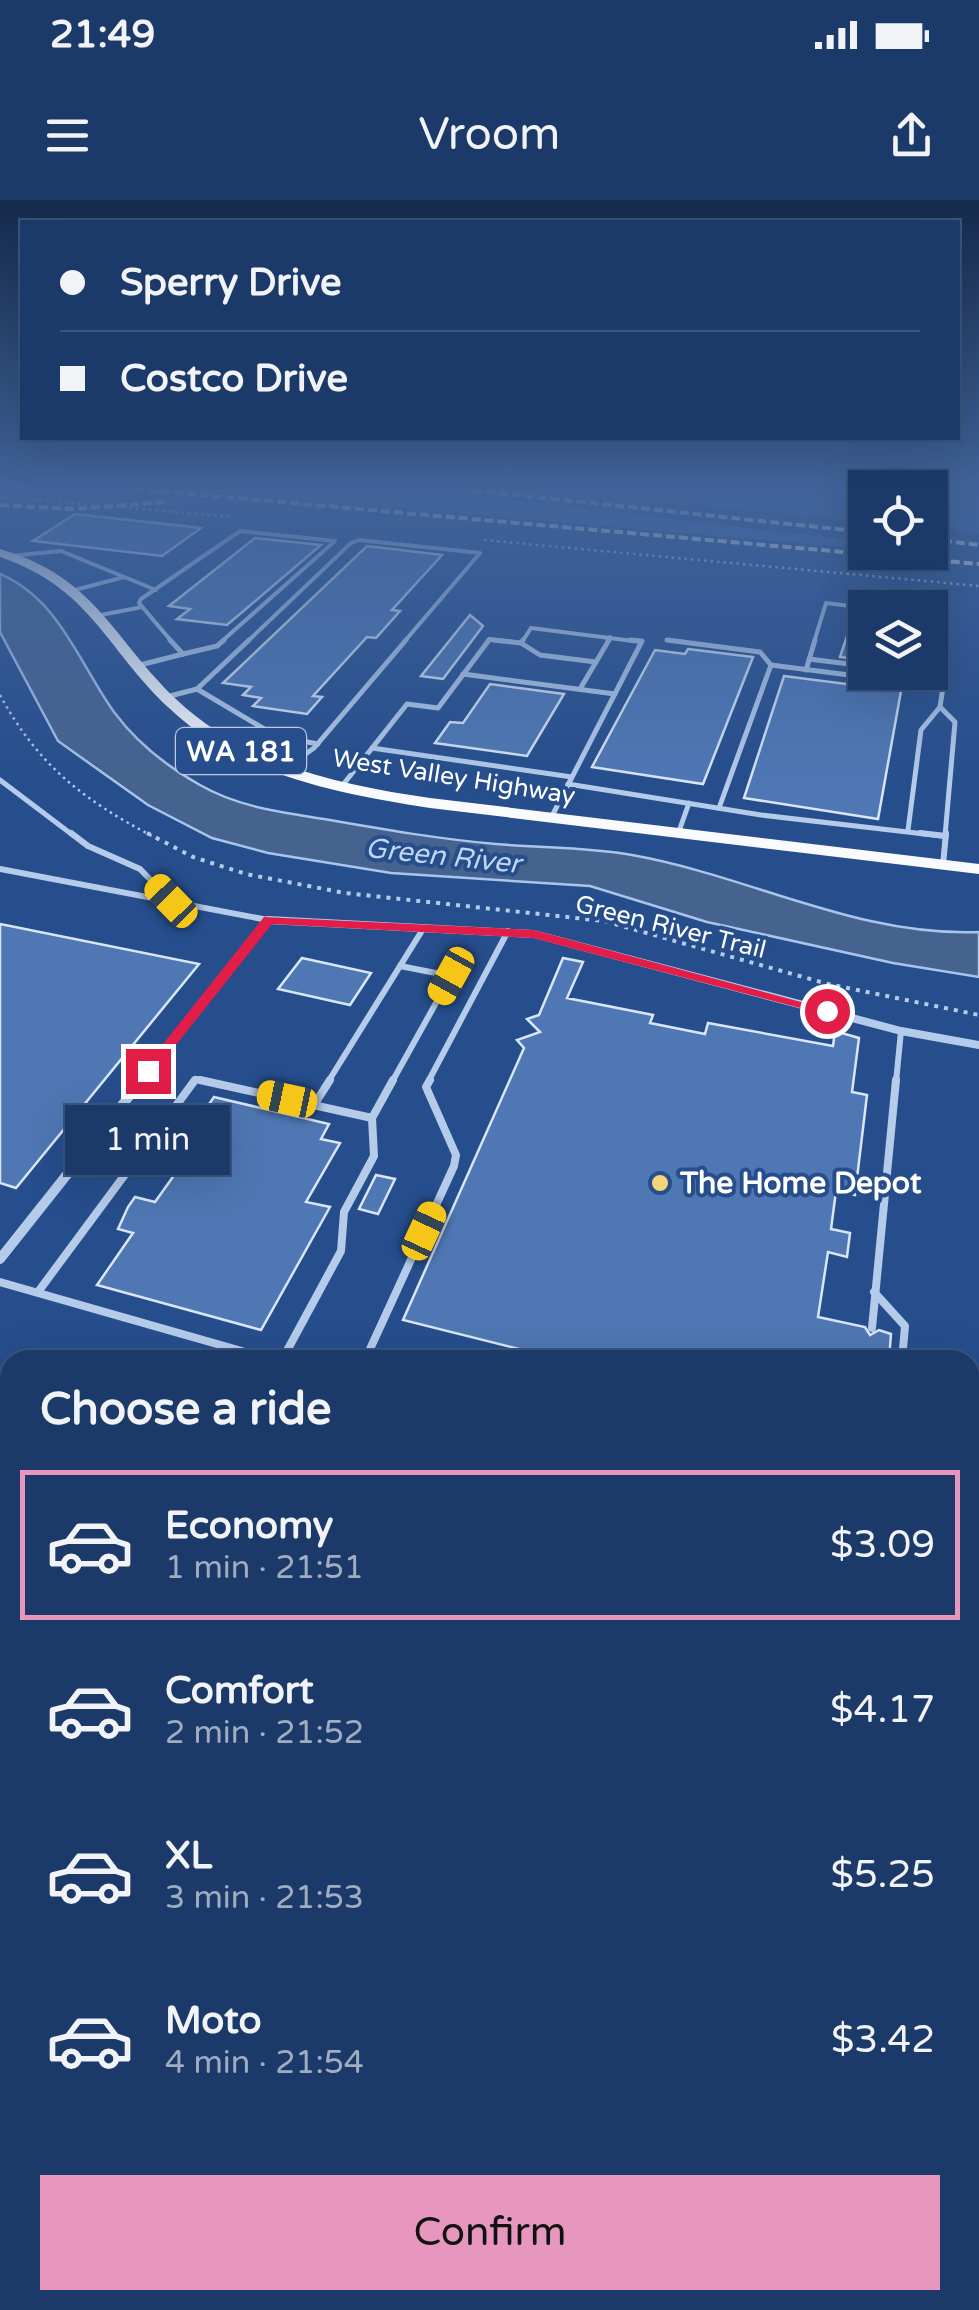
<!DOCTYPE html>
<html lang="en">
<head>
<meta charset="utf-8">
<style>
  body { margin:0; font-family:"Varela Round",sans-serif; background:#294571; color:#f1f3f6; height:100vh; display:flex; flex-direction:column; font-size:38px; white-space:nowrap }
  * { box-sizing:border-box; margin:0 }
  p { font-size:32px; color:#a0adc0 }
  .icon { flex:none; width:55px; height:55px; fill:none; stroke:currentColor; stroke-width:2; stroke-linecap:round; stroke-linejoin:round }
  .map { position:relative; flex:1; overflow:hidden }
  .panel { position:absolute; left:0px; top:1150px; width:980px; height:960px; display:flex; flex-direction:column; background:#1c3a69; border-radius:30px 30px 0 0; box-shadow:0 10px 40px #0002,0 0 0 2px #3a547d }
  .panel>* { flex:none }
  .banner { position:absolute; left:20px; top:20px; width:940px; height:220px; border-radius:0px; box-shadow:0 10px 40px #0002,0 0 0 2px #3a547d; display:grid; align-content:center; height:220px; padding:0 40px; background:#1c3a69 }
  .fabs { position:absolute; left:848px; top:270px; display:grid; gap:20px }
  .fabs a { display:grid; place-items:center; width:100px; height:100px; border-radius:0px; background:#1c3a69; box-shadow:0 10px 40px #0002,0 0 0 2px #3a547d; font-size:50px }
  .end { position:absolute; width:45px; height:45px; margin:-22px; border:12px solid #e11d48; background:#fff; box-shadow:0 0 0 5px #fff }
  .from { border-radius:50% }
  .bubble { position:absolute; height:70px; border-radius:0px; background:#1c3a69; box-shadow:0 10px 40px #0002,0 0 0 2px #3a547d; font-size:32px; font-weight:600; line-height:70px; text-align:center }
  .car { position:absolute; width:30px; height:60px; margin:-30px -15px; border-radius:12px; box-shadow:0 0 8px 2px #0007; background:linear-gradient(#f5c518 24%,#345 0 40%,#f5c518 0 76%,#345 0 86%,#f5c518 0) }
  .banner b { display:flex; align-items:center; gap:35px; height:95px; font-size:38px }
  .banner b+b { border-top:2px solid #3a547d }
  .banner i { width:25px; height:25px; background:#f1f3f6 }
  ul { padding:0; list-style:none }
  li { display:flex; align-items:center; gap:30px; height:150px; margin:0 20px 15px; padding:0 20px; border:5px solid transparent; border-radius:0px }
  li div { flex:1 }
  li b { display:block; font-size:38px }
  li em { font-style:normal; font-weight:600 }
  li.current { border-color:#e797bd }
  li>.icon { width:90px; height:90px; stroke-width:1.5 }
  h2 { padding:0 40px; font-size:45px; line-height:120px }
  .button { display:flex; gap:20px; margin-top:auto; padding:20px 40px }
  .button a { flex:1; height:115px; border-radius:0px; background:#e797bd; color:#111; font-size:40px; font-weight:600; line-height:115px; text-align:center }
  .status { display:flex; justify-content:space-between; align-items:center; height:70px; padding:0 50px; background:#1c3a69; direction:ltr }
  .status svg { height:28px; fill:currentColor }
  header { display:flex; justify-content:space-between; align-items:center; height:130px; padding:0 40px; background:#1c3a69; font-size:45px; font-weight:600 }
  .map>svg:first-child { display:block }
  .green { fill:#3a68a9 }
  .water { fill:#46628f; stroke:#a9c5eb; stroke-width:2.5 }
  .building { fill:#4e77b3; stroke:#d9e6f8; stroke-width:2.5 }
  .lines { fill:none; stroke-linecap:round; stroke-linejoin:round }
  .path-far1 { stroke:#b4cbea; stroke-width:2.5; stroke-dasharray:2.5 4; stroke-linecap:butt }
  .path { stroke:#b4cbea; stroke-width:4; stroke-dasharray:4 6; stroke-linecap:butt }
  .lane-far5 { stroke:#b4cbea; stroke-width:4 }
  .lane-far4 { stroke:#b4cbea; stroke-width:5 }
  .lane-far3 { stroke:#b4cbea; stroke-width:6 }
  .lane-far2 { stroke:#b4cbea; stroke-width:8 }
  .lane-far1 { stroke:#b4cbea; stroke-width:10 }
  .lane { stroke:#b4cbea; stroke-width:12 }
  .street-far1 { stroke:#b4cbea; stroke-width:8 }
  .street { stroke:#b4cbea; stroke-width:10 }
  .secondary { fill:#dfe9f8; fill-rule:evenodd }
  .primary { fill:#f8fafe; fill-rule:evenodd }
  .rail { stroke:#fff; stroke-width:4; stroke-dasharray:9 4; stroke-linecap:butt }
  .route { fill:#e11d48 }
  .poi-dot { fill:#f4d579; stroke:#264e8c; stroke-width:4 }
  .labels { text-anchor:middle; stroke-width:8; stroke-linejoin:round; paint-order:stroke }
  .far-street-label { font-size:25px; fill:#fff; stroke:#264e8c }
  .shield { fill:#264e8c; stroke:#becadc; stroke-width:2.5 }
  .shield-label { font-size:28px; font-weight:bold; fill:#fff }
  .far-water-label { font-size:28px; font-style:italic; fill:#c0d5f1; stroke:#264e8c }
  .poi-label { font-size:30px; font-weight:bold; fill:#fff; stroke:#264e8c; text-anchor:start }
</style>
</head>
<body>
<div class="status"><b>21:49</b><svg viewBox="0 0 49 12"><path d="M0 12V9h3v3zM5 12V6h3v6zM10 12V3h3v9zM15 12V0h3v12zM26 1h20v11H26zM47 4h2v5h-2z"/></svg></div>
<header><svg class="icon" aria-label="menu" viewBox="0 0 24 24"><path d="M4 6h16M4 12h16M4 18h16"/></svg>Vroom<svg class="icon" aria-label="share" viewBox="0 0 24 24"><path d="M12 15V3M7 8l5-5 5 5M5 13v7h14v-7"/></svg></header>
<div class="map">
<svg width="979" height="2110" viewBox="0 0 979 2110">
  <rect width="100%" height="100%" fill="#264e8c"/>
  <g class="green">
    <path d="M177 289H423L865 342V349Z"/>
    <path d="M543 289H619L654 294 687 289H865V322Z"/>
    <path d="M930 289H979V334L930 329Z"/>
  </g>
  <path class="water" d="M0 374C59 399 79 463 114 512 137 543 166 566 200 585 238 607 281 612 324 619 381 629 438 639 496 644 541 648 588 647 632 655 750 676 857 737 979 732V777L893 763 707 722 590 686 391 673 268 653 212 638 148 605 58 541 0 432Z"/>
  <g class="building">
    <path d="M75 314 201 328 162 356 33 341Z"/>
    <path d="M255 338 321 345 227 425 177 419 190 409 169 406Z"/>
    <path d="M367 346 442 355 392 410 400 411 376 438 367 437 313 496 322 497 307 514 253 506 261 498 243 495 251 487 223 483Z"/>
    <path d="M855 412 865 414V460L840 457Z"/>
    <path d="M470 415 483 426 443 479 421 476Z"/>
    <path d="M688 449 753 457 703 584 592 567 655 450 685 454Z"/>
    <path d="M784 476 901 491 878 619 744 598Z"/>
    <path d="M490 484 564 494 527 556 435 543 450 522 463 523Z"/>
    <path d="M0 724 199 764 16 988 0 983Z"/>
    <path d="M302 758 371 773 350 805 278 789Z"/>
    <path d="M563 758 583 762 567 798 653 815 650 823 705 834 708 823 833 846 835 831 859 838 852 892 867 895 855 995 836 991 831 1029 850 1033 847 1057 828 1052 818 1117 865 1127 870 1135 879 1130 891 1134 889 1160H563L403 1120 524 848 517 840 540 832 527 819 539 815Z"/>
    <path d="M214 897 329 924 321 939 340 943 306 1002 330 1007 261 1130 97 1085 133 1033 118 1029 128 1007 135 997 155 1002 207 929 194 926Z"/>
    <path d="M376 975 395 979 378 1014 359 1009Z"/>
  </g>
  <g class="lines">
    <g class="path-far1">
      <path d="M0 297 234 317"/>
      <path d="M484 340 979 386"/>
      <path d="M0 495C38 565 82 599 152 636"/>
    </g>
    <path class="path" d="M147 633 193 657 246 674 345 693 604 721 828 784 979 815"/>
    <g class="lane-far5">
      <path d="M10 356 61 351 156 390"/>
      <path d="M75 390 124 377"/>
      <path d="M101 415 142 407"/>
      <path d="M930 415 942 416 938 442"/>
      <path d="M667 440 683 442"/>
      <path d="M172 442 139 403 141 399 240 331 335 341 221 442"/>
      <path d="M247 442 351 343 359 340 480 353 404 442"/>
      <path d="M487 442 489 439 513 442"/>
      <path d="M522 442 531 428 641 442"/>
      <path d="M607 442 610 437"/>
      <path d="M814 442 826 403 866 408"/>
    </g>
    <g class="lane-far4">
      <path d="M170 440 183 454"/>
      <path d="M493 440 521 443 523 440"/>
      <path d="M667 440 760 452 771 465"/>
      <path d="M521 443 540 455 596 462"/>
      <path d="M183 454 217 446 224 440"/>
      <path d="M809 459 865 466"/>
      <path d="M140 465 183 454"/>
      <path d="M806 470 815 440"/>
      <path d="M919 472 934 474"/>
      <path d="M463 474 615 494"/>
      <path d="M932 486 939 440"/>
      <path d="M197 489 276 536 318 544"/>
      <path d="M580 489 609 440"/>
      <path d="M166 497 197 489 249 440"/>
      <path d="M372 548 572 577"/>
      <path d="M284 569 314 548 406 440"/>
      <path d="M0 580 74 636"/>
      <path d="M568 584 761 615 942 636"/>
      <path d="M342 586 407 504 438 508 489 440"/>
      <path d="M719 608 771 465 943 487 940 507"/>
      <path d="M551 618 642 441 630 440"/>
      <path d="M908 630 921 530 940 507 955 522 945 636"/>
      <path d="M678 634 689 603"/>
    </g>
    <g class="lane-far3">
      <path d="M71 633 88 646 140 669 171 701"/>
      <path d="M920 633 946 636"/>
      <path d="M943 665 946 633"/>
      <path d="M0 669 268 720"/>
      <path d="M193 882 196 879 212 882"/>
      <path d="M328 882 423 729"/>
      <path d="M392 882 451 776 400 766"/>
      <path d="M428 882 508 731"/>
      <path d="M896 882 901 831"/>
    </g>
    <g class="lane-far2">
      <path d="M200 880 372 918"/>
      <path d="M314 905 330 880"/>
      <path d="M0 1082 273 1160"/>
      <path d="M38 1092 195 880"/>
      <path d="M874 1092 905 1126 902 1160"/>
      <path d="M872 1128 896 880"/>
      <path d="M282 1160 341 1051 344 1012 374 956 372 918 393 880"/>
      <path d="M365 1160 454 966 456 955 426 887 430 880"/>
    </g>
    <g class="lane-far1">
      <path d="M970 1206 979 1208"/>
      <path d="M970 1343 979 1346"/>
      <path d="M0 1451 10 1434"/>
      <path d="M0 1464 10 1468"/>
    </g>
    <g class="lane">
      <path d="M0 1714 10 1718"/>
      <path d="M0 1982 10 1960"/>
      <path d="M38 2110 42 2100"/>
      <path d="M808 2110 809 2100"/>
    </g>
    <path class="street-far1" d="M140 882 268 720 534 734 901 831 979 845"/>
    <path class="street" d="M0 1059 142 880"/>
    <g class="secondary">
      <path d="M0 1537 10 1541V1569L0 1565Z"/>
      <path d="M970 1895 979 1899V1933L970 1929Z"/>
    </g>
    <path class="primary" d="M0 349C96 377 112 438 177 500 246 565 340 585 430 598L979 664V674L430 608C338 594 239 575 169 508 105 448 91 388 0 357Z"/>
    <g class="rail">
      <path d="M135 289 979 364"/>
      <path d="M460 289 865 332"/>
      <path d="M0 305 72 309 166 302"/>
      <path d="M930 339 979 345"/>
    </g>
  </g>
  <linearGradient id="sky" x2="0" y2="1"><stop stop-color="#152b4d"/><stop offset="0.49" stop-color="#416399"/><stop offset="1" stop-color="#416399" stop-opacity="0"/></linearGradient>
  <rect width="979" height="584" fill="url(#sky)"/>
  <path class="route" d="M264 717 534 730 834 811 827 815 533 738 272 724 153 874H144V868Z"/>
  <circle class="poi-dot" cx="660" cy="983" r="10"/>
  <g class="labels">
    <g class="far-street-label">
      <text transform="translate(454 576) rotate(9)" y="9">West Valley Highway</text>
      <text transform="translate(671 726) rotate(14)" y="9">Green River Trail</text>
    </g>
    <rect class="shield" x="176" y="528" width="130" height="46" rx="8"/>
    <g class="shield-label">
      <text x="241" y="561">WA 181</text>
    </g>
    <g class="far-water-label">
      <text transform="translate(443 655) rotate(6)" y="10">Green River</text>
    </g>
    <g class="poi-label">
      <text x="680" y="993">The Home Depot</text>
    </g>
  </g>
</svg>
<div class="fabs">
<a><svg class="icon" aria-label="locate" viewBox="0 0 24 24"><circle cx="12" cy="12" r="6"/><path d="M12 2v4M12 18v4M2 12h4M18 12h4"/></svg></a>
<a><svg class="icon" aria-label="layers" viewBox="0 0 24 24"><path d="M12 4l9 5-9 5-9-5zM3 14l9 5 9-5"/></svg></a>
</div>
<i class="end from" style="left:827px;top:811px"></i>
<i class="end" style="left:148px;top:871px"></i>
<div class="bubble" style="left:65px;top:905px;width:165px">1 min</div>
<i class="car" style="left:171px;top:701px;rotate:316deg"></i>
<i class="car" style="left:451px;top:776px;rotate:209deg"></i>
<i class="car" style="left:287px;top:899px;rotate:282deg"></i>
<i class="car" style="left:424px;top:1031px;rotate:25deg"></i>
<div class="banner">
<b><i class="from"></i>Sperry Drive</b>
<b><i></i>Costco Drive</b>
</div>
<section class="panel">
<h2>Choose a ride</h2>
<ul>
<li class="current"><svg class="icon" aria-label="car" viewBox="0 0 24 24"><path d="M5 17H2v-5l4-1 3-4h7l3 4 3 1v5h-3M9 17h6M6 11h13"/><circle cx="7" cy="17" r="2"/><circle cx="17" cy="17" r="2"/></svg><div><b>Economy</b><p>1 min · 21:51</p></div><em>$3.09</em></li>
<li><svg class="icon" aria-label="car" viewBox="0 0 24 24"><path d="M5 17H2v-5l4-1 3-4h7l3 4 3 1v5h-3M9 17h6M6 11h13"/><circle cx="7" cy="17" r="2"/><circle cx="17" cy="17" r="2"/></svg><div><b>Comfort</b><p>2 min · 21:52</p></div><em>$4.17</em></li>
<li><svg class="icon" aria-label="car" viewBox="0 0 24 24"><path d="M5 17H2v-5l4-1 3-4h7l3 4 3 1v5h-3M9 17h6M6 11h13"/><circle cx="7" cy="17" r="2"/><circle cx="17" cy="17" r="2"/></svg><div><b>XL</b><p>3 min · 21:53</p></div><em>$5.25</em></li>
<li><svg class="icon" aria-label="car" viewBox="0 0 24 24"><path d="M5 17H2v-5l4-1 3-4h7l3 4 3 1v5h-3M9 17h6M6 11h13"/><circle cx="7" cy="17" r="2"/><circle cx="17" cy="17" r="2"/></svg><div><b>Moto</b><p>4 min · 21:54</p></div><em>$3.42</em></li>
</ul>
<div class="button"><a>Confirm</a></div>
</section>
</div>
</body>
</html>
